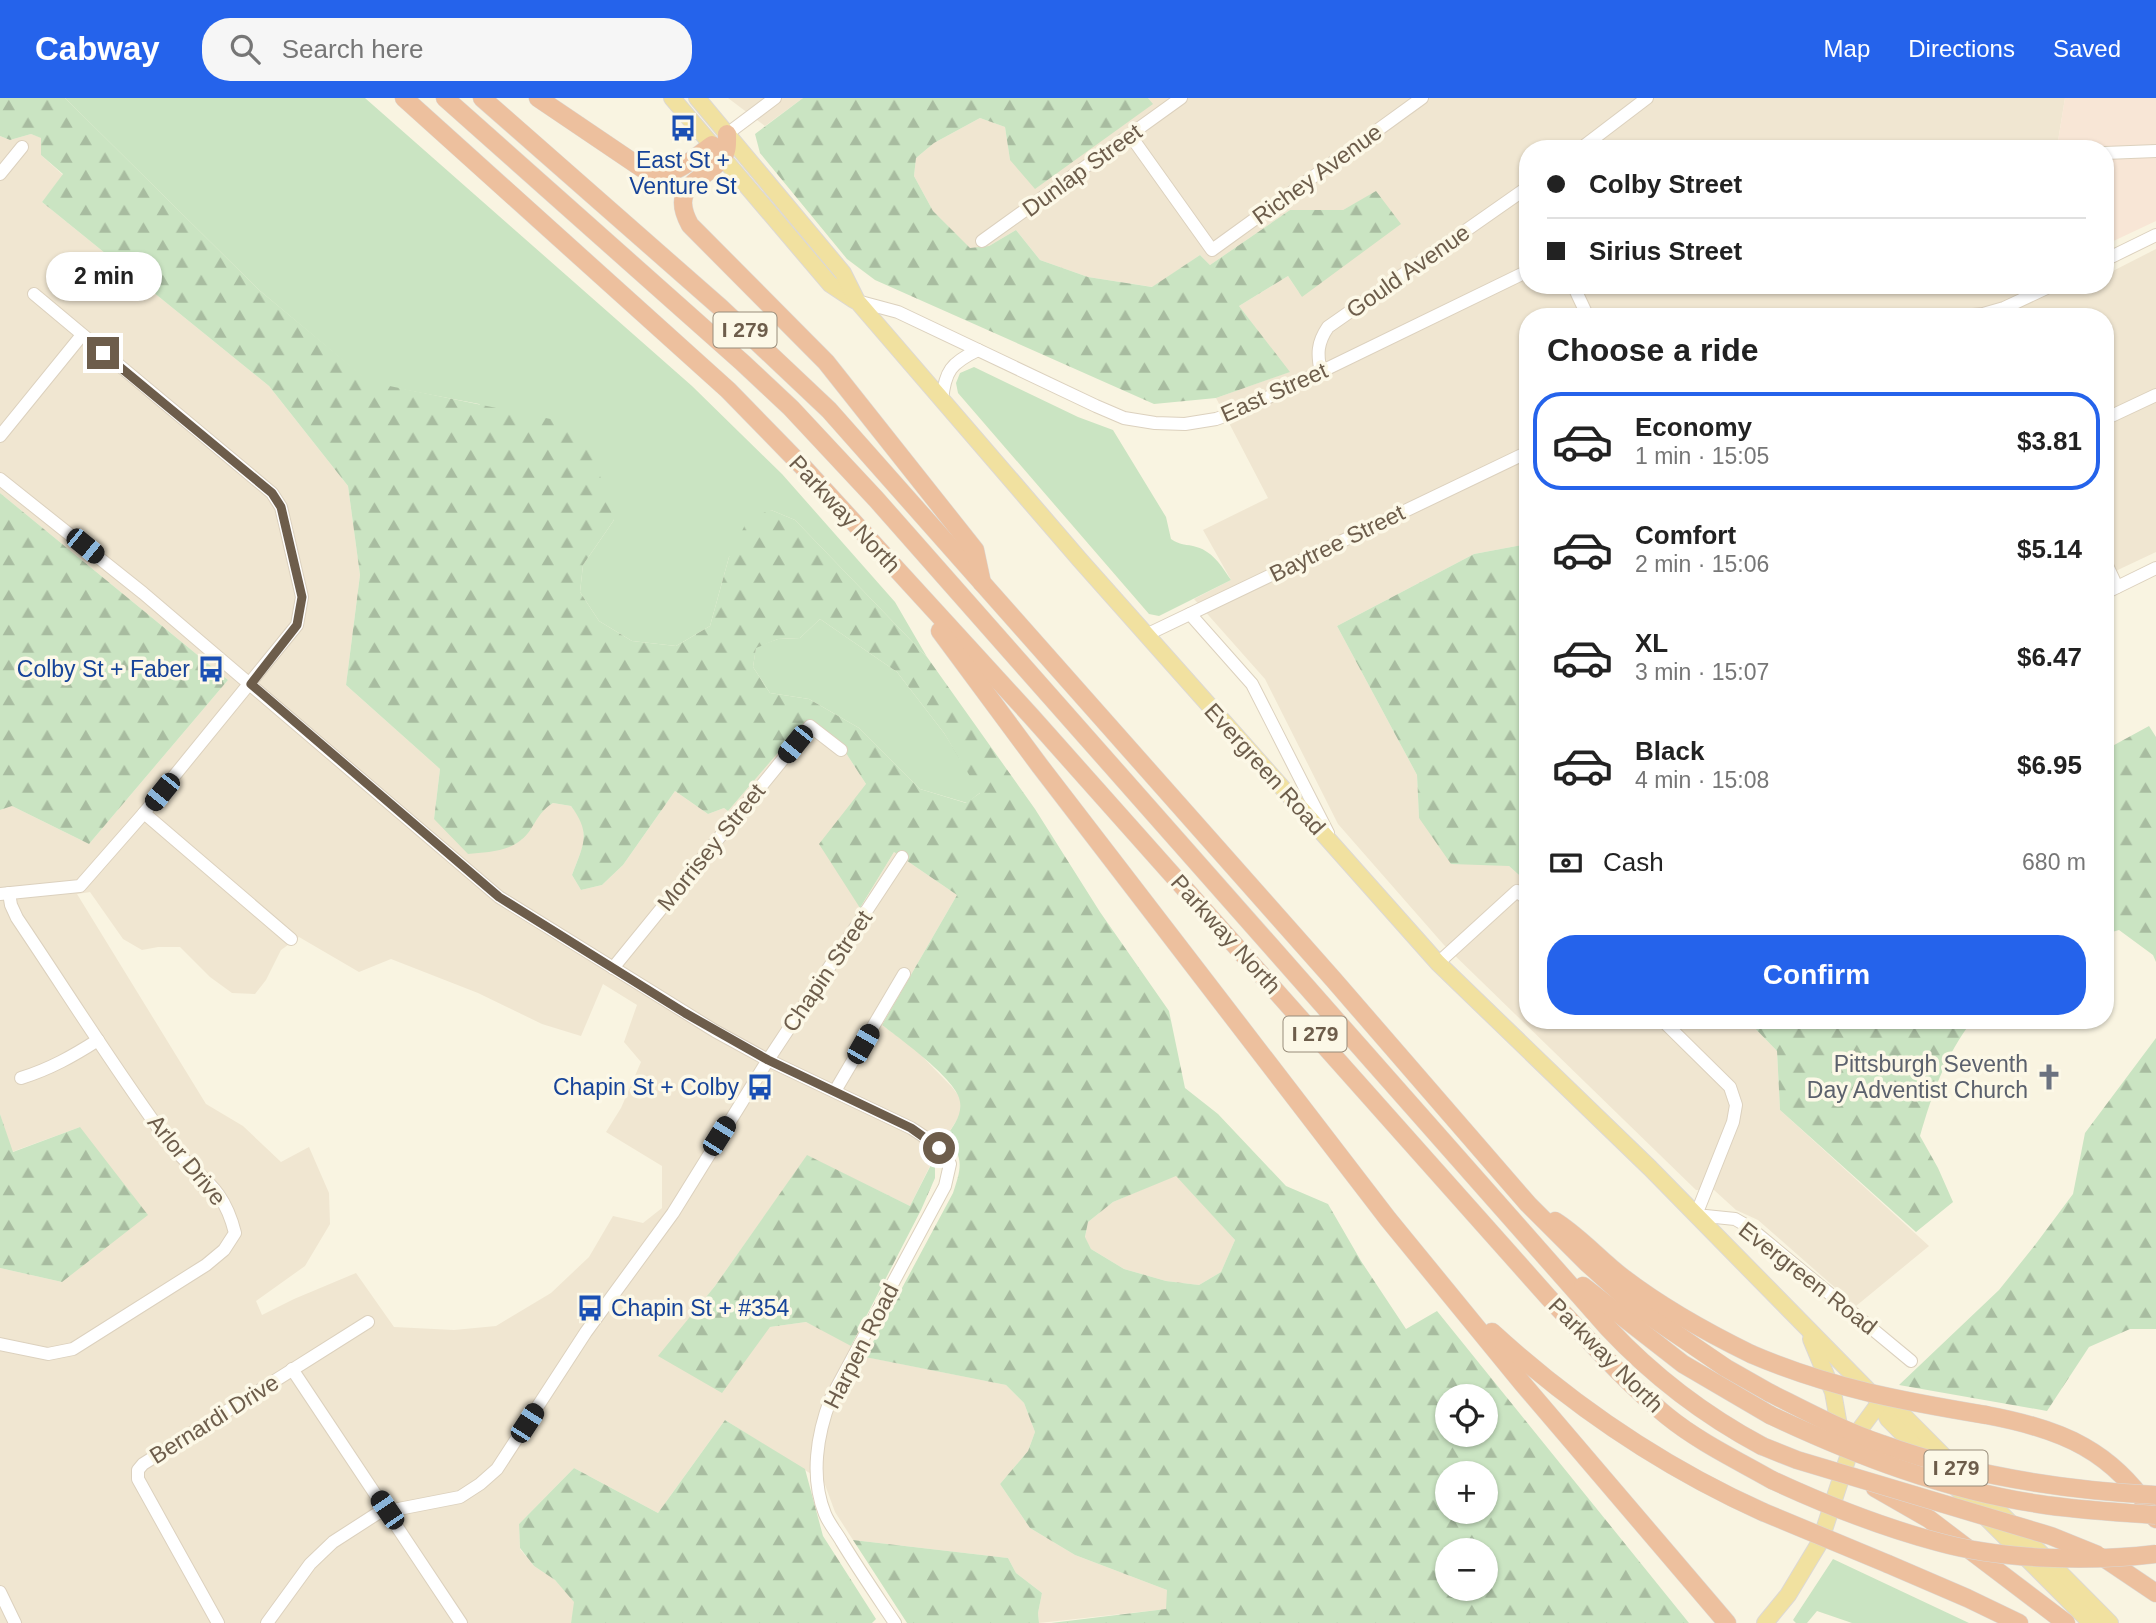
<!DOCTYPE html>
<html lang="en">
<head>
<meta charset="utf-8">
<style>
  body { margin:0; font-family:Arial,sans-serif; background:#f6f6f6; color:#222; height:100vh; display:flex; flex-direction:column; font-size:26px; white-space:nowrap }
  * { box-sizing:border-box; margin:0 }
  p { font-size:23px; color:#767676 }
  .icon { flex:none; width:38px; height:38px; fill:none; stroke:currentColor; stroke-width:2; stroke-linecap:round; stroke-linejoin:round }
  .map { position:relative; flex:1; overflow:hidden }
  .details { position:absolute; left:1519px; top:210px; width:595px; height:721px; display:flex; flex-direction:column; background:#fff; border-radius:28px; box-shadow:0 2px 5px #0004 }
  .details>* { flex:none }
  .banner { position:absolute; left:1519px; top:42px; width:595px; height:154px; border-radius:28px; box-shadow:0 2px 5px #0004; display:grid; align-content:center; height:154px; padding:0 28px; background:#fff }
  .buttons { position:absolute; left:1435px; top:1286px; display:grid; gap:14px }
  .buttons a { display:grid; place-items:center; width:63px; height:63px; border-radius:50%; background:#fff; box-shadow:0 2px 5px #0004; font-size:35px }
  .end { position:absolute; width:32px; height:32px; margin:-16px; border:9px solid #6d5d4b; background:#fff; box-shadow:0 0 0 4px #fff }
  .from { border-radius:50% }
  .bubble { position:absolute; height:49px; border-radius:24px; background:#fff; box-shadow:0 2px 5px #0004; font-size:23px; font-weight:800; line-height:49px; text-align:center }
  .car { position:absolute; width:21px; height:42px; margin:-21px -10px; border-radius:9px; box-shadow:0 0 5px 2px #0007; background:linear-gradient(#222 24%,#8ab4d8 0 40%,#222 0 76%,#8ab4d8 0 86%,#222 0) }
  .banner b { display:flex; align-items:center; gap:24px; height:66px; font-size:26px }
  .banner b+b { border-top:2px solid #e0e0e0 }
  .banner i { width:18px; height:18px; background:#222 }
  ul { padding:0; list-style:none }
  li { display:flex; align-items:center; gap:21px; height:98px; margin:0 14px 10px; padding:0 14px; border:4px solid transparent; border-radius:28px }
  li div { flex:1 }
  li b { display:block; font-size:26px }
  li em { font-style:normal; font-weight:800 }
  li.current { border-color:#2563eb }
  li>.icon { width:63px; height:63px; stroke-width:1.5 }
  h2 { padding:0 28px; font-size:32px; line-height:84px }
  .pay { display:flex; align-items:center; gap:18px; height:77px; padding:0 28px; font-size:26px }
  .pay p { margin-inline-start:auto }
  .action { display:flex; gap:14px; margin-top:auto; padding:14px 28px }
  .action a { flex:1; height:80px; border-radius:28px; background:#2563eb; color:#fff; font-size:28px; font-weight:800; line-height:80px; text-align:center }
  header { display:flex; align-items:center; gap:42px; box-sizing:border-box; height:98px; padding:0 35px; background:#2563eb; color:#fff }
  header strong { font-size:33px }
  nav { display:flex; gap:38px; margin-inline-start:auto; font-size:24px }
  .search { width:490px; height:63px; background:#f6f6f6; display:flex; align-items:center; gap:18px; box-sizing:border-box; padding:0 24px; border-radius:28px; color:#767676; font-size:26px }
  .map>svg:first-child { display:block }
  .residential { fill:#f0e6d1; fill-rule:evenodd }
  .commercial { fill:#f8e6d6 }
  .grass { fill:#cae4c2 }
  .forest { fill:url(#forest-firs); fill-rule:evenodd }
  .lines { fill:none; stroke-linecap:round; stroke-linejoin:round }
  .minor-casing { stroke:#dcd1be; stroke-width:14 }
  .major-casing { stroke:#dcd8d4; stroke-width:18 }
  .highway-casing { stroke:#dcd8d4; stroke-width:19 }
  .minor { stroke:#fff; stroke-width:12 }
  .major { stroke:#f1e1a0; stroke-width:16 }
  .highway { stroke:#edc09e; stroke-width:18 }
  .highway-bridge-casing { stroke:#dcd8d4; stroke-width:19; stroke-linecap:butt }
  .highway-bridge { stroke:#edc09e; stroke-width:18 }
  .route { stroke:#6d5d4b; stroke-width:9 }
  .labels { text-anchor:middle; stroke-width:7; stroke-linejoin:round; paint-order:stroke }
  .shield { fill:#fcf8e7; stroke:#988c7a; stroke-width:2 }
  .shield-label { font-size:21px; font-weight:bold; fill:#6d5d4b }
  .transit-label { font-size:23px; fill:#164399; stroke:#fcf8e7; text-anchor:end }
  .street-label { font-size:23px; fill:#6d5d4b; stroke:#fcf8e7 }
  .worship-label { font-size:23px; fill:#5b616d; stroke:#fcf8e7; text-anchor:end }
</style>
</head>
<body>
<header>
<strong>Cabway</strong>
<div class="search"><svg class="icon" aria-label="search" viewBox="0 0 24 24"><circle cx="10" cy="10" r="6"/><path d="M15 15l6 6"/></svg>Search here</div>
<nav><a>Map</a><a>Directions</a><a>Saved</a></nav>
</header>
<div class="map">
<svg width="2156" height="1525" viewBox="0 0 2156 1525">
  <defs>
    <pattern id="forest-firs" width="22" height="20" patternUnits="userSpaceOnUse" patternTransform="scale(1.75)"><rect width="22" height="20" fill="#cae4c2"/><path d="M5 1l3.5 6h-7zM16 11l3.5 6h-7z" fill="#a8bca0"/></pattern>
  </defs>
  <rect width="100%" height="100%" fill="#f9f4e1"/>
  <g class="residential">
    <path d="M728 0H803L765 28Z"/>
    <path d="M1148 0H2065L2058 43H2086V51H1528V187H2105V177L2156 151V454L2105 478V219H1528V446L1474 456 1337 528 1417 677 1419 720 1509 768 1528 785V922H1747L1777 953 1780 1012 1929 1148 1856 1208 1758 1122 1736 1112 1714 1092H1696L1444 847 1338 726 1265 581 1194 501 1231 482 1203 432 1268 400 1216 300 1289 274 1239 208 1288 178 1302 199 1376 94 1343 112H1290L1210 167 1200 157 1153 189 1088 179 1040 162 1016 132 989 148 970 151 933 113 914 78 916 60 934 45 980 20 1005 29 1010 62 1152 6Z"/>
    <path d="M31 36 42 40 41 57 63 77 42 104 269 288 348 388 360 477 346 587 440 671 434 721 521 742 542 712 553 705 571 708 583 724 584 745 572 777 581 792 602 787 623 767 675 693 708 716 724 710 728 713 801 628 813 627 844 652 866 686 861 809 894 754 957 797 882 927 915 951 952 989 961 1001 960 1017 939 1050 910 1108 807 1058 715 1188 659 1258 770 1229 806 1224 845 1243 866 1259 1006 1287 1024 1305 1035 1334 1028 1353 1000 1386 1030 1430 1075 1457 1167 1492V1511L1039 1525 1038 1515 1042 1495 1016 1475 1008 1460 853 1442 835 1414 824 1384 725 1322 658 1415 574 1370 519 1426 520 1451 534 1468 555 1482 575 1504 571 1525H0V1170L62 1184 80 1029 12 1054 0 1016V712L12 708 89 746 228 582 0 395V38L10 42ZM90 794 123 841 142 852 158 849H180L210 879 232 895 255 896 266 882 281 852 299 839 359 874 391 861 478 895 542 926 581 938 603 886 637 907 624 944 641 964 621 1010 606 1034 662 1068V1110L643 1125 613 1118 589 1159 551 1195 496 1228 454 1232 394 1229 356 1175 294 1201 262 1217 256 1203 305 1168 330 1126 329 1095 309 1049 281 1064 243 1028 206 1006 77 796Z"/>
    <path d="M1176 1077 1235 1142 1221 1174 1199 1187 1166 1183 1124 1171 1091 1151 1085 1140 1088 1124 1113 1104Z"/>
  </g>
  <path class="commercial" d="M2065 0H2156V123L2105 147V51H2086V43H2058Z"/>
  <g class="grass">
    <path d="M65 0H365L692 288 782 376 895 504 927 559 795 422 771 412 729 459 710 528 676 548 632 543 599 523 580 494 583 467 614 422 479 306 370 285 259 192Z"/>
    <path d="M974 269 1078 319 1113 332 1166 419 1171 441C1180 447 1183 446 1193 448 1212 452 1221 467 1231 482L1159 518 1149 516 958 295 956 285 960 275Z"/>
    <path d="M820 521 897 574 944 635 981 694 967 705 920 691 859 630 809 601 770 595 753 569 756 549 778 541 800 540Z"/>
    <path d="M1833 1461 1969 1525H1852L1817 1513 1807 1525H1796L1793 1522Z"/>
  </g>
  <g class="forest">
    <path d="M0 0H65L259 192 370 284 565 324 594 359 614 422 583 467 580 494 599 523 632 543 676 548 710 528 729 459 748 421 771 412 795 422 927 559 1035 711 1100 814 1169 913 1185 990 1218 1016 1286 1088 1328 1106 1361 1163 1406 1231 1437 1213 1689 1525H1051L1166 1511 1167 1492 1075 1457 1030 1430 1000 1386 1028 1353 1035 1334 1024 1305 1006 1287 865 1259 953 1095C961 1071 965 1059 946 1039 953 1028 962 1018 960 1004 959 983 899 940 882 927L957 797 894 754 860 810 819 746 866 686 844 652 812 627 801 628 728 713 724 710 708 716 675 693 623 767 602 787 581 792 572 777C583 747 592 736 571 708L553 705C535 716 535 731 521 742 507 754 485 754 468 756L434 721 440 671 346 587 360 477 348 388 269 288 42 104 63 76 41 57V40L31 36 10 42 0 38ZM820 521 897 574 944 635 980 695 966 705 920 691 859 630 809 601 770 595 753 569 756 550 778 541 800 540ZM1176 1078 1235 1142 1221 1174 1199 1187 1166 1183 1124 1171 1091 1151 1085 1139 1088 1124 1113 1104ZM1447 1298H1486V1337H1447ZM1447 1376H1486V1414H1447ZM1447 1452H1486V1491H1447Z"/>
    <path d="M803 0H1148L1153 6 1035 91 1010 62 1005 29 980 20 934 45 916 60 914 78 933 113 970 150 989 148 1016 132 1040 162 1088 179 1152 189 1200 157 1210 167 1290 112H1343L1376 93 1401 126 1302 199 1288 178 1239 208 1290 274 1216 300 1154 306 875 182 847 161 760 55 755 36Z"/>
    <path d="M0 395 228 582 89 746 12 708 0 712Z"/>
    <path d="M1528 446V785L1509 768 1451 766 1419 720 1417 677 1337 528 1474 456Z"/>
    <path d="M2149 628 2156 639V864L2153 857 2119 832 2105 836V652Z"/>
    <path d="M1747 922H1973C1945 957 1932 997 1920 1038L1938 1070 1953 1104 1916 1134 1780 1012 1777 953Z"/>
    <path d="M2156 940V1231H2130L2089 1249 2047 1313 1899 1287 1999 1192 2035 1147 2073 1096 2085 1035Z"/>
    <path d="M0 1016 13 1054 80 1029 148 1117 62 1184 0 1170Z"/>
    <path d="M807 1057 910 1108 935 1059V1080L921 1112 851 1248 806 1224 770 1229 722 1295 658 1258 715 1188Z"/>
    <path d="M725 1322 805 1371 823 1438 876 1521 872 1525H571L574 1504 555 1482 534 1468 520 1450 519 1426 574 1370 658 1415Z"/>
    <path d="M853 1442 1008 1460 1016 1475 1042 1495 1038 1515 1039 1525H907Z"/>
  </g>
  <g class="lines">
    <g class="minor-casing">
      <g id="minor">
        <path d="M727 36 775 0"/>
        <path d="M1130 37 1212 152 1422 0"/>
        <path d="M1580 51 1647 0"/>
        <path d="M2105 55 2156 53"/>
        <path d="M0 76 22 49"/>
        <path d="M982 143 1181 0"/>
        <path d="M2105 162 2156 137"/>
        <path d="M1573 187 1588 219"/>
        <path d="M857 203 898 214 1096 308 1124 320 1155 325 1185 326 1216 321 1242 312 1528 173"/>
        <path d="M1837 219 1962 218 1983 216 2004 210 2053 187"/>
        <path d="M1321 275C1317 256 1317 245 1328 229L1528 89"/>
        <path d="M942 302C945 273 951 265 978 252"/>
        <path d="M2105 321 2156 297"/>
        <path d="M0 338 82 237"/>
        <path d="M0 381 143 495 499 799 715 933 768 962 911 1030C927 1040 940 1049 950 1066L945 1088 831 1300C817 1336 810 1379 825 1416 829 1426 837 1435 842 1444 859 1472 877 1498 895 1525"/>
        <path d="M2105 463 2117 489"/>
        <path d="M2105 495 2156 470"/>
        <path d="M1190 516 1252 586 1328 735"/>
        <path d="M1146 537 1528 354"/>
        <path d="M144 715 291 841"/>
        <path d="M0 796 80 788 144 715 297 527 302 499 281 409 272 395 34 196"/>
        <path d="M1438 865 1517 793 1528 802"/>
        <path d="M613 870 810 628 841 652"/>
        <path d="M1662 922 1730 989 1736 1007 1733 1024 1696 1117 1735 1121 1749 1129 1911 1263"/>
        <path d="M21 980C50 971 73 958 98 942"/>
        <path d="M835 993 904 876"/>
        <path d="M0 1246 48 1256 73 1251 206 1167 224 1152 235 1135C222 1082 195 1080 167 1042 114 970 67 894 17 820L11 807 9 795"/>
        <path d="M292 1271 461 1525"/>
        <path d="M0 1494 15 1525"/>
        <path d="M218 1525 138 1381V1372L143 1366 368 1224"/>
        <path d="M267 1525 310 1466 333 1444 378 1415 460 1399 480 1386 497 1371 586 1234 673 1115 768 962 902 759"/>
      </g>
    </g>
    <g class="major-casing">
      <g id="major">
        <path d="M672 0 830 186 854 202"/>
        <path d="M697 0 843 175 857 203 1080 462 1438 865 1650 1070 1867 1291 1880 1304 1898 1312 2110 1525"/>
        <path d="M1811 1241 1833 1294 1841 1339"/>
        <path d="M1880 1304 1888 1321 2091 1525"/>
        <path d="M1765 1525 1788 1497 1820 1444 1855 1338 1880 1304"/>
      </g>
    </g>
    <g class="highway-casing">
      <g id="highway">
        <path d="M404 0 728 292 805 371 1031 618 1549 1200C1587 1240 1624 1283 1667 1318 1699 1344 1737 1362 1772 1382"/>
        <path d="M445 0 743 265 791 310 876 401 1608 1230C1653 1278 1704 1317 1762 1348"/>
        <path d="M482 0 721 210 829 312 1333 881 1528 1106 1587 1165 1635 1208 1726 1270 1770 1295"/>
        <path d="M538 0 643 71C674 83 688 64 712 47"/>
        <path d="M727 36C727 44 728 52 723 59 706 84 667 85 690 127L826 264 975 452 982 485"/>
        <path d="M940 533 1040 668 1388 1121 1523 1286 1727 1525"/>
        <path d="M1555 1123C1580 1139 1598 1160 1621 1178 1661 1209 1706 1234 1751 1256"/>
        <path d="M1583 1188 1683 1266 1770 1317"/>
        <path d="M1492 1234C1573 1308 1663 1369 1763 1414"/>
        <path d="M1986 1317C2062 1331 2115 1353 2156 1421"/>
        <path d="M1875 1390 1929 1421 2066 1525"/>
        <path d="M2104 1460 2156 1495"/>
        <path d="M1888 1466 1967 1500 2019 1525"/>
      </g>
    </g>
    <use href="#minor" class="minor"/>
    <use href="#major" class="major"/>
    <use href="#highway" class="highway"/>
    <g class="highway-bridge-casing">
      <g id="highway-bridge">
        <path d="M1751 1256C1830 1290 1902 1303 1986 1317"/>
        <path d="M1770 1295C1806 1313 1843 1333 1882 1346 1970 1378 2063 1392 2156 1397"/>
        <path d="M1770 1317C1855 1357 1945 1392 2039 1406 2077 1412 2117 1414 2156 1417"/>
        <path d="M1762 1348 1797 1362 2051 1438 2098 1457"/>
        <path d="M1772 1382C1826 1407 1881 1429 1938 1444 2002 1462 2090 1464 2156 1456"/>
        <path d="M1763 1414 1888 1466"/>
      </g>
    </g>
    <use href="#highway-bridge" class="highway-bridge"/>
  </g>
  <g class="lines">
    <path class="route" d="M103 255 272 395 281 409 302 499 297 527 251 586 499 799 685 915 768 962 911 1030 939 1050"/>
  </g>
  <defs>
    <g id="bus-bare" transform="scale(2.1)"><path d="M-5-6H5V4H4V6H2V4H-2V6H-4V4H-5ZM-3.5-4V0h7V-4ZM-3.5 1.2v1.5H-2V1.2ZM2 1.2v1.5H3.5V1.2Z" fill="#1a4fb4" stroke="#fcf8e7" stroke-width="2.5" paint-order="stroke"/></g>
    <g id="church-bare" transform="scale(2.1)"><path d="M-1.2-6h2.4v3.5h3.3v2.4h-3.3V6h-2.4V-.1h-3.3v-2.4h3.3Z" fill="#6b7280" stroke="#fcf8e7" stroke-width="2.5" paint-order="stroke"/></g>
  </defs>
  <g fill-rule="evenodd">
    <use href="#bus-bare" x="683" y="30"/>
    <use href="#bus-bare" x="211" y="571"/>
    <use href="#church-bare" x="2049" y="979"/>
    <use href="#bus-bare" x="760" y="989"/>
    <use href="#bus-bare" x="590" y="1210"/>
  </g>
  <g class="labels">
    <g class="shield">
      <rect x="713.5" y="214.5" width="63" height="35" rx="5"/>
      <rect x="1283.5" y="918.5" width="63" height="35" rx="5"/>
      <rect x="1924.5" y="1352.5" width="63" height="35" rx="5"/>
    </g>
    <g class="shield-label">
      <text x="745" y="239">I 279</text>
      <text x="1315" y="943">I 279</text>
      <text x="1956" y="1377">I 279</text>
    </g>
    <g class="transit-label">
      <text x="683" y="70" text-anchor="middle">East St +<tspan x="683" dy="26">Venture St</tspan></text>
      <text x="190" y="579">Colby St + Faber</text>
      <text x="739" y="997">Chapin St + Colby</text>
      <text x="611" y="1218" text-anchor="start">Chapin St + #354</text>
    </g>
    <g class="street-label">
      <text transform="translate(1082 72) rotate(-36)" y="8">Dunlap Street</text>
      <text transform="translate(1317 76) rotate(-36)" y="8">Richey Avenue</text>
      <text transform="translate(1408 173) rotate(-35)" y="8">Gould Avenue</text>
      <text transform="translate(1274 294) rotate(-24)" y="8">East Street</text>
      <text transform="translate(845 416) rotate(47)" y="8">Parkway North</text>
      <text transform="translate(1337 445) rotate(-26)" y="8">Baytree Street</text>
      <text transform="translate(1265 671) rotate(48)" y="8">Evergreen Road</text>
      <text transform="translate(711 749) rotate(-51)" y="8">Morrisey Street</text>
      <text transform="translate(1226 836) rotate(48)" y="8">Parkway North</text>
      <text transform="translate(827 873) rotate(-56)" y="8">Chapin Street</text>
      <text transform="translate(187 1062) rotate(51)" y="8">Arlor Drive</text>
      <text transform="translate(1808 1180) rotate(38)" y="8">Evergreen Road</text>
      <text transform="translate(861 1248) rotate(-63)" y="8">Harpen Road</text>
      <text transform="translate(1606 1257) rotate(45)" y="8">Parkway North</text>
      <text transform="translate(214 1321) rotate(-32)" y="8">Bernardi Drive</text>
    </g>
    <g class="worship-label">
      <text x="2028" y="974">Pittsburgh Seventh<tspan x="2028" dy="26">Day Adventist Church</tspan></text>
    </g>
  </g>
</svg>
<div class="buttons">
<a><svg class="icon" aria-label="locate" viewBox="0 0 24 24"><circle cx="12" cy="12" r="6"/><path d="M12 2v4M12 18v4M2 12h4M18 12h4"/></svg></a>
<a>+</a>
<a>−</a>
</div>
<i class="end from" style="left:939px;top:1050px"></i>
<i class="end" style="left:103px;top:255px"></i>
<div class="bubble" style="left:46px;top:154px;width:116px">2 min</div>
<i class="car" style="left:85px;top:448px;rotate:129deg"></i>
<i class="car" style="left:795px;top:646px;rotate:219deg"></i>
<i class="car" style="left:162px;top:694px;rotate:219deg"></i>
<i class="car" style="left:863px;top:946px;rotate:30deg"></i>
<i class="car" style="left:719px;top:1038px;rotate:32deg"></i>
<i class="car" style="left:527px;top:1325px;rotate:33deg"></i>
<i class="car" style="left:387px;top:1412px;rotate:326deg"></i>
<div class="banner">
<b><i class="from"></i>Colby Street</b>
<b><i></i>Sirius Street</b>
</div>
<section class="details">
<h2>Choose a ride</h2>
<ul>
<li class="current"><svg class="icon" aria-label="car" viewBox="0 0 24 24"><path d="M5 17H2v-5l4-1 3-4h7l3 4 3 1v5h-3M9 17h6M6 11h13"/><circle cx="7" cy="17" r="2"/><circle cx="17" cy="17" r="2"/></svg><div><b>Economy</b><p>1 min · 15:05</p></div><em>$3.81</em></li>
<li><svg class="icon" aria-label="car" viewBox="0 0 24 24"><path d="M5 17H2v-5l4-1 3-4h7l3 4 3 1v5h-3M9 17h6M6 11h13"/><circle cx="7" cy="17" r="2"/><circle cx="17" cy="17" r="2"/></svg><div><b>Comfort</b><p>2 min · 15:06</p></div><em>$5.14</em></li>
<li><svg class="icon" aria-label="car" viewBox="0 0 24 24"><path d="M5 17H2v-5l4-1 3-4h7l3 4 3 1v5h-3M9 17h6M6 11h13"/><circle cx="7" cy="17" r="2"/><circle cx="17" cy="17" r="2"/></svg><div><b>XL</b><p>3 min · 15:07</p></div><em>$6.47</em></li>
<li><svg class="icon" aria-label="car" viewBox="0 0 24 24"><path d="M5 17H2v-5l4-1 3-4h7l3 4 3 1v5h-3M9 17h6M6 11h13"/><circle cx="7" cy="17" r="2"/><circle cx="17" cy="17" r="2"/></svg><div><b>Black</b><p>4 min · 15:08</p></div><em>$6.95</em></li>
</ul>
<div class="pay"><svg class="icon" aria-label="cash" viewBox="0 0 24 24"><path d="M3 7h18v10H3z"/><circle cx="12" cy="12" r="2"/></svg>Cash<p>680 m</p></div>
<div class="action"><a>Confirm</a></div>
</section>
</div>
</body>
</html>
